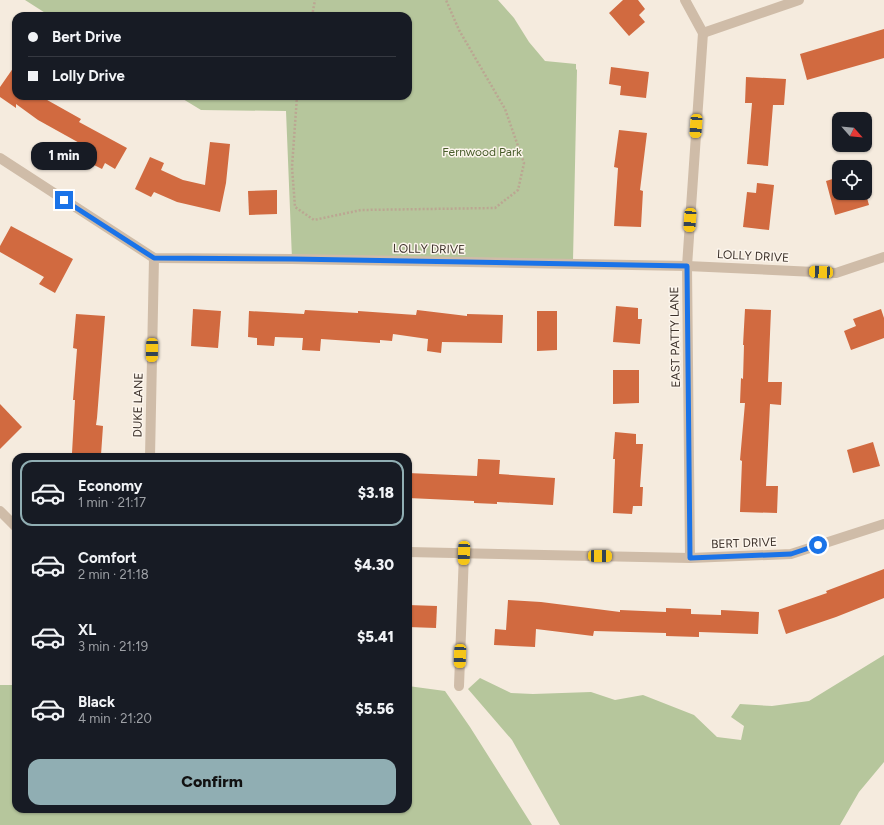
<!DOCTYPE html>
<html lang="en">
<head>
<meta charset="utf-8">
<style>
  body { margin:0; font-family:Figtree,sans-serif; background:#242831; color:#f1f3f6; height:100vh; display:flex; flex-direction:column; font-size:15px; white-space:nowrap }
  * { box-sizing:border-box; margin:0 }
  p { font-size:13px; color:#9ea1a6 }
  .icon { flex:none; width:22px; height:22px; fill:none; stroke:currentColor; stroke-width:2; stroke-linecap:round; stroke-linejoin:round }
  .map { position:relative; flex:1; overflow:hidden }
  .sheet { position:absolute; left:12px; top:453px; width:400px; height:360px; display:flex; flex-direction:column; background:#171b24; border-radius:12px; box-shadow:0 1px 3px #0004 }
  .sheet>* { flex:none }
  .banner { position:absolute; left:12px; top:12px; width:400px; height:88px; border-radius:12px; box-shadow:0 1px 3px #0004; display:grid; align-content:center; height:88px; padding:0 16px; background:#171b24 }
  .needle { width:26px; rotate:117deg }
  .controls { position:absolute; left:832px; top:112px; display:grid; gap:8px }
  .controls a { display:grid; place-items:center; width:40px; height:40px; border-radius:8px; background:#171b24; box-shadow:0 1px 3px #0004; font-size:20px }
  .end { position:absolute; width:18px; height:18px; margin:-9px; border:5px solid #1a73e8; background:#fff; box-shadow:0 0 0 2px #fff }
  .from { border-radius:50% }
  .bubble { position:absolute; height:28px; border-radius:12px; background:#171b24; box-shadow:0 1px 3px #0004; font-size:13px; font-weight:800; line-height:28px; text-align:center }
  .car { position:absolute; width:12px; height:24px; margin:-12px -6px; border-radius:5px; box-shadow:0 0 3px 1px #0007; background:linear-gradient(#f5c518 24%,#345 0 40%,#f5c518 0 76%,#345 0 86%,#f5c518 0) }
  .banner b { display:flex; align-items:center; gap:14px; height:38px; font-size:15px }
  .banner b+b { border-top:1px solid #363941 }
  .banner i { width:10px; height:10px; background:#f1f3f6 }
  ul { padding:7px 0 0; list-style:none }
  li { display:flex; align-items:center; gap:12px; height:66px; margin:0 8px 6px; padding:0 8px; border:2px solid transparent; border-radius:12px }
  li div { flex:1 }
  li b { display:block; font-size:15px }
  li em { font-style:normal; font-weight:800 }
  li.current { border-color:#90aeb3 }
  li>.icon { width:36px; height:36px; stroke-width:1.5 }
  .action { display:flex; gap:8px; margin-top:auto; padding:8px 16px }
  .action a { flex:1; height:46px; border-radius:12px; background:#90aeb3; color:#111; font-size:16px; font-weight:800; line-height:46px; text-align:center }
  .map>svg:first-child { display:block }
  .green { fill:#b6c69c }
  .building { fill:#d16a40 }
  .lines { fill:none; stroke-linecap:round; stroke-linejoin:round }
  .path { stroke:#bba692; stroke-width:2.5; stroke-dasharray:2 2; stroke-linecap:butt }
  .minor { stroke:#cfbca8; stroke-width:10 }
  .route { stroke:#1a73e8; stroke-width:5 }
  .labels { text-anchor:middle; stroke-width:3; stroke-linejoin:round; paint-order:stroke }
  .park-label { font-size:12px; fill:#485c2a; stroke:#fcf5ec }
  .street-label { font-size:12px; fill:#3b3029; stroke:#fcf5ec }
</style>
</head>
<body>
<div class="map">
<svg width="884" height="825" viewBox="0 0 884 825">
  <rect width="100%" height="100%" fill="#f5ebde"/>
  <g class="green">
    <path d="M25 0H498L514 18 529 42 545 61 576 64V69L577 70 573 261 292 259 286 111 201 110 178 96H408V16H50Z"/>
    <path d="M884 655V762L859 792 840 825H560L512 740 468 689 480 678 511 693 533 694 591 692 615 700 643 695 694 715 717 737 741 740 744 726 731 717 740 704 772 706 809 701Z"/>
    <path d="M0 685H16V809H408V686L445 691 470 727 532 825H0Z"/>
  </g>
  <g class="building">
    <path d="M623 0H638L645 9 639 15 645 22 629 36 609 13Z"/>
    <path d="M884 29V58L807 80 800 54Z"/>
    <path d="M16 64V96H40L81 119 79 122 127 148 115 169 105 163 102 169 86 161 92 150 38 120 16 104V108L0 97V87Z"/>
    <path d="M611 67 649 72 646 98 620 95 621 86 609 84Z"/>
    <path d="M746 77 786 79 784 105H773L768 166 747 164 752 103H745Z"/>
    <path d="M619 130 647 133 640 190 643 191 641 227 614 226 618 168 614 167Z"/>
    <path d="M210 142 230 144 226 183 220 212 177 202 154 192 151 197 135 189 150 157 164 163 161 170 183 180 205 185Z"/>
    <path d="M839 177V193H865V191L869 205 835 215 826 181Z"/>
    <path d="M757 183 774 185 769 230 743 227 747 192 756 193Z"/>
    <path d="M277 190V214L249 215 248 191Z"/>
    <path d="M11 226 73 259 55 293 39 284 44 277 0 252V246Z"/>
    <path d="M616 306 638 308V319H642L640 344 613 342Z"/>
    <path d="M193 309 221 311 218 348 191 346Z"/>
    <path d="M745 309 771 310 768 382H782L781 405 770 404 766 486H778L777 513 740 512 742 461 740 460 745 403H740L741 378 743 379 744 345H743Z"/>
    <path d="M881 309 884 318V338L851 350 844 331 856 326 853 319Z"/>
    <path d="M305 310 358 313V311L416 315 417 310 467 316V314L503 315 502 343 442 342 441 353 427 351 428 339 393 334 392 341 380 340V343L321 339 320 351 302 350 303 338 275 337 274 346 257 345V338L248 337 249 311 304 314Z"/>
    <path d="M537 311H557V350L537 351Z"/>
    <path d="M76 314 105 316 97 418 96 425 103 426 101 455 72 453 75 400H73L77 349 73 348Z"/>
    <path d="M613 370H639V403L613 404Z"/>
    <path d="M0 404 22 427 0 449Z"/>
    <path d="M615 432 636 434V444H643L640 487H643L642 506H633L632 514 613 513 615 459H613Z"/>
    <path d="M873 442 880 466 853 473 847 450Z"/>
    <path d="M478 459 500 460 499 474 555 478 553 505 497 502V504L474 503V501L408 498V473L477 476Z"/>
    <path d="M884 569V598L836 617 786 634 778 610 827 593 826 591Z"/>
    <path d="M508 600 541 602 620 612V610L666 612V608L691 609V614L721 615V610L759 612 758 634 699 632V637L666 636V633L594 631 593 636 536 629 535 647 494 645 495 629 506 630Z"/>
    <path d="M408 605 437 606 436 628 408 627Z"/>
  </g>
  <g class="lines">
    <g class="path">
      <path d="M312 16 315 0"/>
      <path d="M297 96 292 167 295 207 314 220 361 210 495 208 518 190 524 163 505 109 459 30 446 0"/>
    </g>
    <g class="minor">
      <path d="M685 0 703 33 687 266 690 558"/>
      <path d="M703 33 799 0"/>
      <path d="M0 158 154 258 292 259 687 266 836 273 884 257"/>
      <path d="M150 457 154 258"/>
      <path d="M0 511 16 527"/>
      <path d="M408 552 690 558 791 554 884 524"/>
      <path d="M459 686 464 553"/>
    </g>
  </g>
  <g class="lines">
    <path class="route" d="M64 200 154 258 292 259 687 266 690 558 791 554 818 545"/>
  </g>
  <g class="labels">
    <g class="park-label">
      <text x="482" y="156">Fernwood Park</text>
    </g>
    <g class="street-label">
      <text transform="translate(429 249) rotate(1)" y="4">LOLLY DRIVE</text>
      <text transform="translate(753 256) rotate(3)" y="4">LOLLY DRIVE</text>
      <text transform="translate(675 337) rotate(-91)" y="4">EAST PATTY LANE</text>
      <text transform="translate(138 405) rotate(-89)" y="4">DUKE LANE</text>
      <text transform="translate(744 543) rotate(-2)" y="4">BERT DRIVE</text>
    </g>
  </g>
</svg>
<div class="controls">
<a><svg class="needle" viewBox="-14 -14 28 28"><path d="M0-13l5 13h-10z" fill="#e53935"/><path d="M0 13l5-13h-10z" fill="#9ea1a6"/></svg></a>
<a><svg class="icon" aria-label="locate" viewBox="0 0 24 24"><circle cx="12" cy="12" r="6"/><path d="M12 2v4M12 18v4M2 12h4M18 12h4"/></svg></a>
</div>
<i class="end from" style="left:818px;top:545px"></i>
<i class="end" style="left:64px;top:200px"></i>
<div class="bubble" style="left:31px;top:142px;width:66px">1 min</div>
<i class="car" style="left:696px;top:126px;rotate:184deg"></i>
<i class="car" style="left:690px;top:220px;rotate:184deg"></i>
<i class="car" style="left:821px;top:272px;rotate:273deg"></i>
<i class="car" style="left:152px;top:350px;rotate:181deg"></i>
<i class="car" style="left:464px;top:553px;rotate:182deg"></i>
<i class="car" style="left:600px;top:556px;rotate:91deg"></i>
<i class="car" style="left:460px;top:656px;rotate:182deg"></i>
<div class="banner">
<b><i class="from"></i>Bert Drive</b>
<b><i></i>Lolly Drive</b>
</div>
<section class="sheet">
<ul>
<li class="current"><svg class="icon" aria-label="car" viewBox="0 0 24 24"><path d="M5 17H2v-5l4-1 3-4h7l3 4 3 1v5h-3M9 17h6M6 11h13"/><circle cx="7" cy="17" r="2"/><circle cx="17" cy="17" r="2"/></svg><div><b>Economy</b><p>1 min · 21:17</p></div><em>$3.18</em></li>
<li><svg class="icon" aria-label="car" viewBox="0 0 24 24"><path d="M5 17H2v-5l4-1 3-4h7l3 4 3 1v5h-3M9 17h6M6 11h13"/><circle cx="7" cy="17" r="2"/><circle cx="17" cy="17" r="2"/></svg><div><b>Comfort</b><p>2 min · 21:18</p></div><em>$4.30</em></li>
<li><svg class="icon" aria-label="car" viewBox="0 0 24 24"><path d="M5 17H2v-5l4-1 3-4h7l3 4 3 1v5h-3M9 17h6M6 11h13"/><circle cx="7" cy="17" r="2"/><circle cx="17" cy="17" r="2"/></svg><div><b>XL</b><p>3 min · 21:19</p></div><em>$5.41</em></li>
<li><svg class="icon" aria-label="car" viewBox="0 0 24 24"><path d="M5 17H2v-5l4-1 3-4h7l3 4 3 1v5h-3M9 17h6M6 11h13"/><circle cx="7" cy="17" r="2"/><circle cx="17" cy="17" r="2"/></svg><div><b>Black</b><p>4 min · 21:20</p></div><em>$5.56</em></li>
</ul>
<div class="action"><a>Confirm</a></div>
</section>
</div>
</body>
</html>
